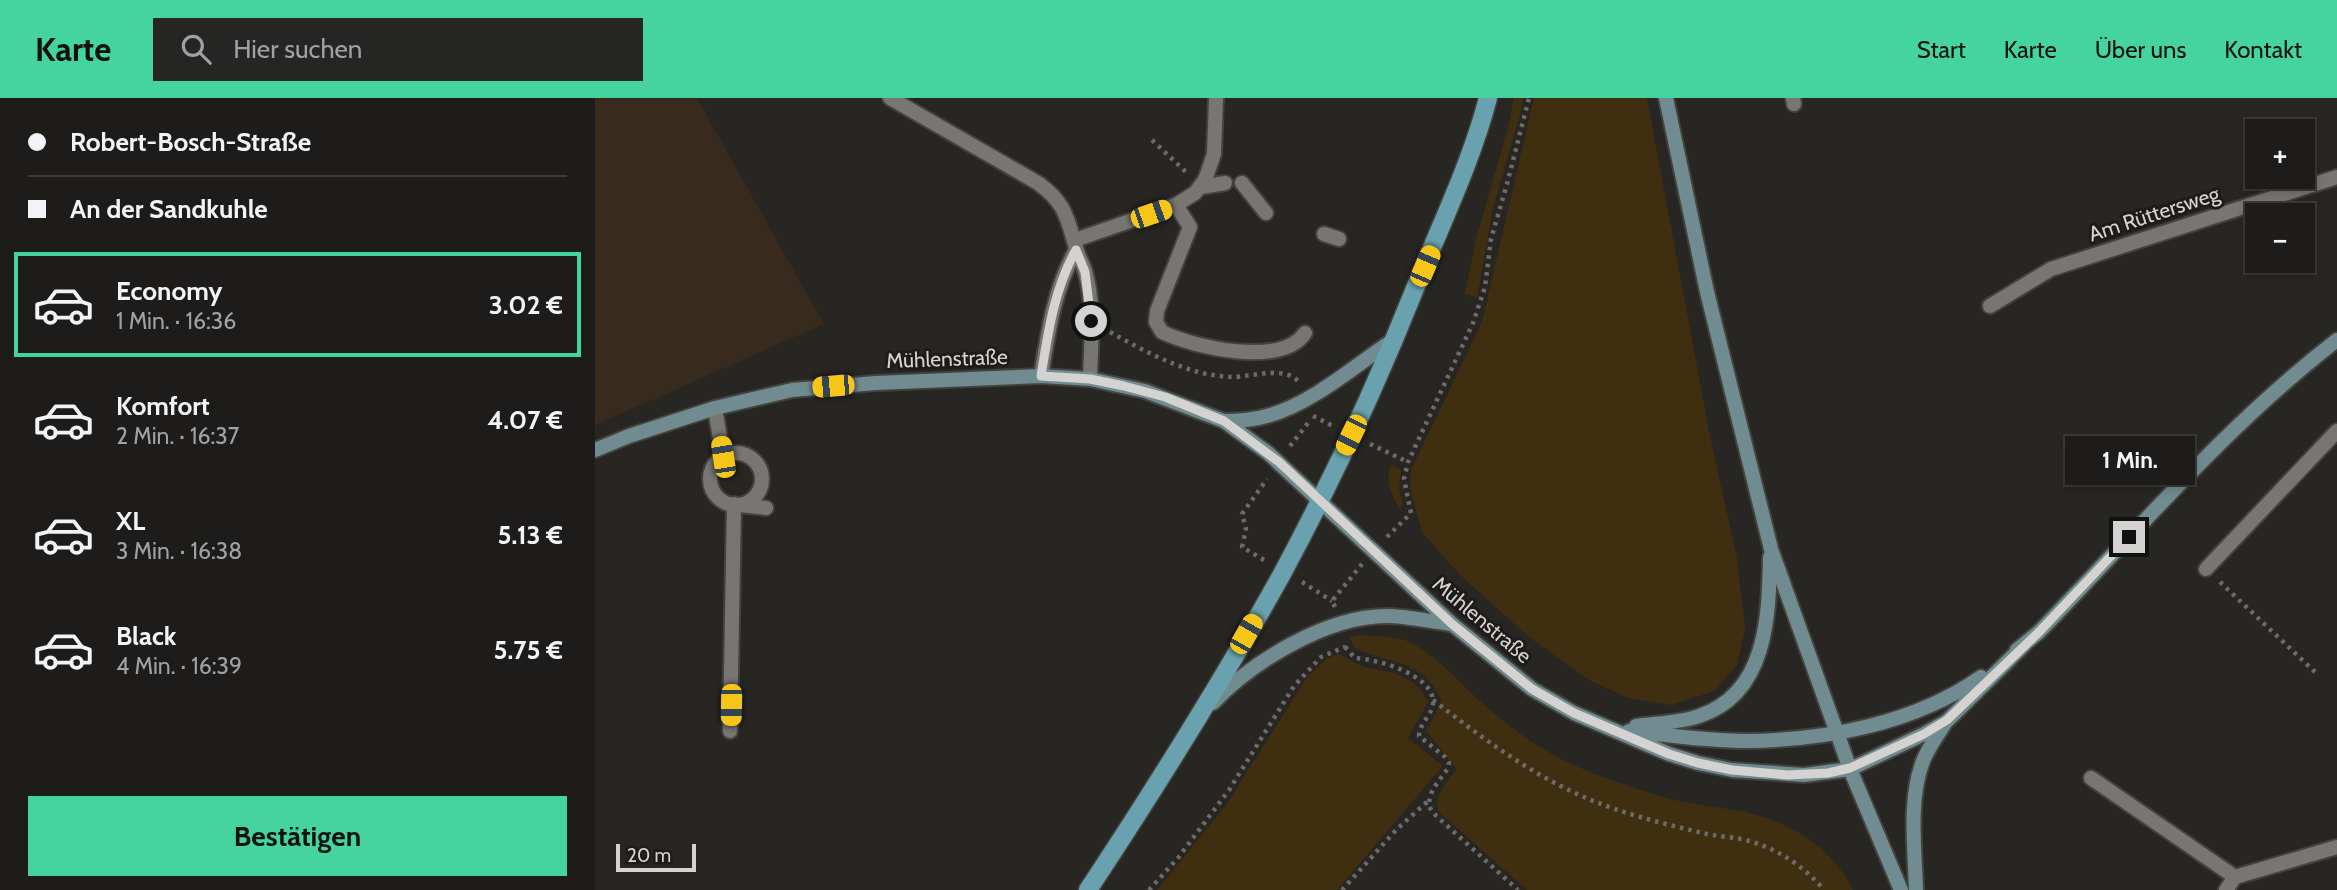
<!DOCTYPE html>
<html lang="de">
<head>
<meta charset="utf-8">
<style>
  body { margin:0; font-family:Cabin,sans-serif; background:#252523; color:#f1f3f6; height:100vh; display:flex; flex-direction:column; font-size:26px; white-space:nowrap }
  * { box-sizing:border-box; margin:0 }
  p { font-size:23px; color:#a0a1a2 }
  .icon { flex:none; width:38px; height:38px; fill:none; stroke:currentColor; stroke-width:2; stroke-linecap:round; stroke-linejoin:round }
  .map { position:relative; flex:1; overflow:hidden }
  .drawer { display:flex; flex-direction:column; background:#1d1c1a; width:595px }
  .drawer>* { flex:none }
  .top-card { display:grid; align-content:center; height:154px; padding:0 28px; background:#1d1c1a }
  .tools { position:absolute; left:1650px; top:21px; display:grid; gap:14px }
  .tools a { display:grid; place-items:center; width:70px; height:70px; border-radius:0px; background:#1d1c1a; box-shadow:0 4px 10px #0003,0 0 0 2px #3b3a39; font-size:35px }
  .scale { position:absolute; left:21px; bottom:18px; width:80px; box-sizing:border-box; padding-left:7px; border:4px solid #d4d3d1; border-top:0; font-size:19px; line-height:24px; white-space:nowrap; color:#d4d3d1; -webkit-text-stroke:5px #1e1c1a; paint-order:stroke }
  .end { position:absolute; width:32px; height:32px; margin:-16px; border:9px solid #d4d3d1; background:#111; box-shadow:0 0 0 4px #111 }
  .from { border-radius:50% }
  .bubble { position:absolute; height:49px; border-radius:0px; background:#1d1c1a; box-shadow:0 4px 10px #0003,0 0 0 2px #3b3a39; font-size:23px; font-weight:700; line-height:49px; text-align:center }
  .car { position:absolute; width:21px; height:42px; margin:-21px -10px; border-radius:9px; box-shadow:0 0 5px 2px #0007; background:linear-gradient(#f5c518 24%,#345 0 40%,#f5c518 0 76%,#345 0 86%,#f5c518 0) }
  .top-card b { display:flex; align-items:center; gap:24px; height:66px; font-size:26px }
  .top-card b+b { border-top:2px solid #3b3a39 }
  .top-card i { width:18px; height:18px; background:#f1f3f6 }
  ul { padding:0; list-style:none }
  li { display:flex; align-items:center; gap:21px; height:105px; margin:0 14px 10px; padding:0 14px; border:4px solid transparent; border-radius:0px }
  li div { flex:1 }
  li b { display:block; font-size:26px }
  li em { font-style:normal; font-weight:700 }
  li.current { border-color:#45d49f }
  li>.icon { width:63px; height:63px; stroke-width:1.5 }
  .cta { display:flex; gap:14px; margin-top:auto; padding:14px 28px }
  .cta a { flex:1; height:80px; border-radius:0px; background:#45d49f; color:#111; font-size:28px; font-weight:700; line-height:80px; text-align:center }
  header { display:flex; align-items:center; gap:42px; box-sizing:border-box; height:98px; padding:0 35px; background:#45d49f; color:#111 }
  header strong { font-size:33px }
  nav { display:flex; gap:38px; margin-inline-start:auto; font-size:24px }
  .search { width:490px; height:63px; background:#252523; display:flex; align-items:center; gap:18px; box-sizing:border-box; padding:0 24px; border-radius:0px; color:#a0a1a2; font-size:26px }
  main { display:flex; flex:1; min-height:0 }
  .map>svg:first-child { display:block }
  .industrial { fill:#382b1d }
  .green { fill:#3f2f10 }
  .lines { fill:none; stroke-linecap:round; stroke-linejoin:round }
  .lane-casing { stroke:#43423f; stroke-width:18 }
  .street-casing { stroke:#43423f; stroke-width:18 }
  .secondary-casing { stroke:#43423f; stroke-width:18 }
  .primary-casing { stroke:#43423f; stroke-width:21 }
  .path { stroke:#6c6b68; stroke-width:4.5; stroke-dasharray:3.5 5; stroke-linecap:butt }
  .lane { stroke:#787673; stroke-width:14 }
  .street { stroke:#787673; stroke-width:14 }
  .secondary { stroke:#708c90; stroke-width:14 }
  .primary { stroke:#69a2ae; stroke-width:18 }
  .route { stroke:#d4d3d1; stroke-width:9 }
  .labels { text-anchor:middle; stroke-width:6; stroke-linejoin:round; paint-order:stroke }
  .street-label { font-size:21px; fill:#d4d3d1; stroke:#1e1c1a }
</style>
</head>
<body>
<header>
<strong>Karte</strong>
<div class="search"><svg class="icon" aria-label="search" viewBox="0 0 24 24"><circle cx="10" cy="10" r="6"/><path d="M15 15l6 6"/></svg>Hier suchen</div>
<nav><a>Start</a><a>Karte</a><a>Über uns</a><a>Kontakt</a></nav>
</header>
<main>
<section class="drawer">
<div class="top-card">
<b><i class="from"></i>Robert-Bosch-Straße</b>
<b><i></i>An der Sandkuhle</b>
</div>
<ul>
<li class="current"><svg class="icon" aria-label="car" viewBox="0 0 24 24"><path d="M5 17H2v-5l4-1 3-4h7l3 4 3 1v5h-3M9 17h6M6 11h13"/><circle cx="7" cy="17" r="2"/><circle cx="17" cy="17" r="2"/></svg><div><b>Economy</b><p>1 Min. · 16:36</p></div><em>3.02 €</em></li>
<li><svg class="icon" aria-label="car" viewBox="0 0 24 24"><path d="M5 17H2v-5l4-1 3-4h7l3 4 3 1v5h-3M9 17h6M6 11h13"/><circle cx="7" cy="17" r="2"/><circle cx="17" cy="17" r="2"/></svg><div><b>Komfort</b><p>2 Min. · 16:37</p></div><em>4.07 €</em></li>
<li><svg class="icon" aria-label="car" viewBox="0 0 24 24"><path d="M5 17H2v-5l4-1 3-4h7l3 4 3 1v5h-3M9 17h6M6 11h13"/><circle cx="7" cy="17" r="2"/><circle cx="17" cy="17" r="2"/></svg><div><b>XL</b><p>3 Min. · 16:38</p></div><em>5.13 €</em></li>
<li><svg class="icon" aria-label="car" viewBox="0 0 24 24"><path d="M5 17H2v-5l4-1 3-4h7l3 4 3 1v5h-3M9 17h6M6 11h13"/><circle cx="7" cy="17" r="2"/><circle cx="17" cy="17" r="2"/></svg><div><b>Black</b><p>4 Min. · 16:39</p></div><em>5.75 €</em></li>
</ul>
<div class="cta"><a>Bestätigen</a></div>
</section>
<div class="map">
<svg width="1742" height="792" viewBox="0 0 1742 792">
  <rect width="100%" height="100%" fill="#272623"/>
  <path class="industrial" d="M0 0H102L229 226 0 327Z"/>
  <g class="green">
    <path d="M919 0H928L925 17 898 110 882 200 870 196 880 145 914 26Z"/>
    <path d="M939 0H1052L1114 333 1142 461 1150 530 1142 567 1120 593 1076 607 1033 600 994 582 934 539 865 477 827 434 815 391 816 372 887 224Z"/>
    <path d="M796 366 806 372 804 393 808 405 805 411C795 396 790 384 796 366Z"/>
    <path d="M764 537C779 538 798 538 812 543 840 555 863 583 885 603 911 627 940 648 972 664 1000 677 1032 688 1062 697 1087 705 1114 708 1140 712 1187 720 1237 747 1258 792H932L843 713C839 696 852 684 862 671L831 633 847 603C827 559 794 566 759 550L755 539Z"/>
    <path d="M743 556C753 560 764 568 774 570 799 575 821 578 833 604L813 640 848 668 742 792H562L631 707 713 578 733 560Z"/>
  </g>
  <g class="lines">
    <g class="lane-casing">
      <g id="lane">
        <path d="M1198 0 1199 6"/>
        <path d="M647 85 671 115"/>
        <path d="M606 89 630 85"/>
        <path d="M581 107 595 129 562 213 561 224 567 234C598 249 687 270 710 235"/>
        <path d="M729 136 744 141"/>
        <path d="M480 142 581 107 600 95 610 82 619 56 621 0"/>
        <path d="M120 310 128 359"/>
        <circle cx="141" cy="381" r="26"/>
        <path d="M145 407 171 410"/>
        <path d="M135 633 139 406"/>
      </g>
    </g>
    <g class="street-casing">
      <g id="street">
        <path d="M295 0 443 85C472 106 472 121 482 153 484 160 488 166 490 173 500 207 496 246 495 281"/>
        <path d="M1395 208 1456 171 1742 79"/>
        <path d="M446 278C453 235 459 191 481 152"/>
        <path d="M1611 471 1742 333"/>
        <path d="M1496 680 1640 779 1631 792"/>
        <path d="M1640 779 1742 749"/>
      </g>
    </g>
    <g class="secondary-casing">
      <g id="secondary">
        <path d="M1071 0 1112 194 1176 451 1255 671 1306 792"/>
        <path d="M629 323C643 323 658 322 672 318 717 306 762 266 801 240"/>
        <path d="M0 352 34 338 120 310 197 292 281 285 446 278 495 281 550 293 629 323 673 355 857 526 937 591 979 615 1074 656 1103 665 1137 672 1209 677 1255 671 1329 636 1352 623 1429 547"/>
        <path d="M1422 552 1444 534C1541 434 1632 327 1742 242"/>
        <path d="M618 605C658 563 732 518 792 518 813 518 836 524 857 526"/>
        <path d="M1041 628C1061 625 1085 625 1104 618 1172 596 1174 518 1175 459"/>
        <path d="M1034 633C1073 637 1112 643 1151 643 1231 642 1319 626 1386 579"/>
        <path d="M1321 792C1320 751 1313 702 1328 663 1333 650 1343 637 1350 625"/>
      </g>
    </g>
    <g class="primary-casing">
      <path id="primary" d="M493 792C561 689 627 584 687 476 737 383 782 286 821 188 846 126 876 65 893 0"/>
    </g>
    <g class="path">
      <path d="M557 42 592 75"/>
      <path d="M515 234C553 255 592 277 636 279 657 279 689 267 704 284"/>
      <path d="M718 318 738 328"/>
      <path d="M775 346 813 364"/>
      <path d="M695 348 713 325"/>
      <path d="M792 439 816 415 809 381 813 364 878 225 890 189 896 141 912 86 934 0"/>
      <path d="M669 462 647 449 651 431 647 416 672 381"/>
      <path d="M707 484 737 503"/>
      <path d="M1625 484 1720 574"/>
      <path d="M740 509 737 503 767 466"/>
      <path d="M750 549 760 560C781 561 837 576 838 603 839 616 824 625 824 638L850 659 854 665 853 670C844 684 828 698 837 714L923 792"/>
      <path d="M838 602C895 646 951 688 1020 711 1049 721 1082 729 1112 736 1126 739 1141 739 1154 743 1183 751 1210 769 1229 792"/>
      <path d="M554 792 583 760 634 692 699 588 726 559 750 549V544"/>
      <path d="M747 792 802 731 832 704"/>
    </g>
    <use href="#lane" class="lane"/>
    <use href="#street" class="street"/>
    <use href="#secondary" class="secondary"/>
    <use href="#primary" class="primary"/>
  </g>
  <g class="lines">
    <path class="route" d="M496 223 490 174 481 152C459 191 453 235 446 278L495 281 529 288 570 299 629 323 684 364 857 526 937 591 979 615 1074 656 1103 665 1137 672 1193 677 1233 675 1255 670 1329 636 1352 622 1444 534 1534 439"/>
  </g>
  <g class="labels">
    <g class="street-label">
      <text transform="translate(1559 116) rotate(-18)" y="7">Am Rüttersweg</text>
      <text transform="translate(352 261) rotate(-2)" y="7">Mühlenstraße</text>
      <text transform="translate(887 522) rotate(40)" y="7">Mühlenstraße</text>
    </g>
  </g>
</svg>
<div class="tools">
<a>+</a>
<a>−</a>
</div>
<div class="scale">20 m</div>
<i class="end from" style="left:496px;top:223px"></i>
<i class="end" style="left:1534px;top:439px"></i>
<div class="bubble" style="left:1470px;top:338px;width:130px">1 Min.</div>
<i class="car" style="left:556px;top:116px;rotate:71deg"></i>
<i class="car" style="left:830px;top:168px;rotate:23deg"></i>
<i class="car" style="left:238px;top:288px;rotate:265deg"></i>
<i class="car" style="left:756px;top:337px;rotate:206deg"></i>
<i class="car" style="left:128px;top:359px;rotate:351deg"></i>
<i class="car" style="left:651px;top:536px;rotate:30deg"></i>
<i class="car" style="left:136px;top:607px;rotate:181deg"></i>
</div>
</main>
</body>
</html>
